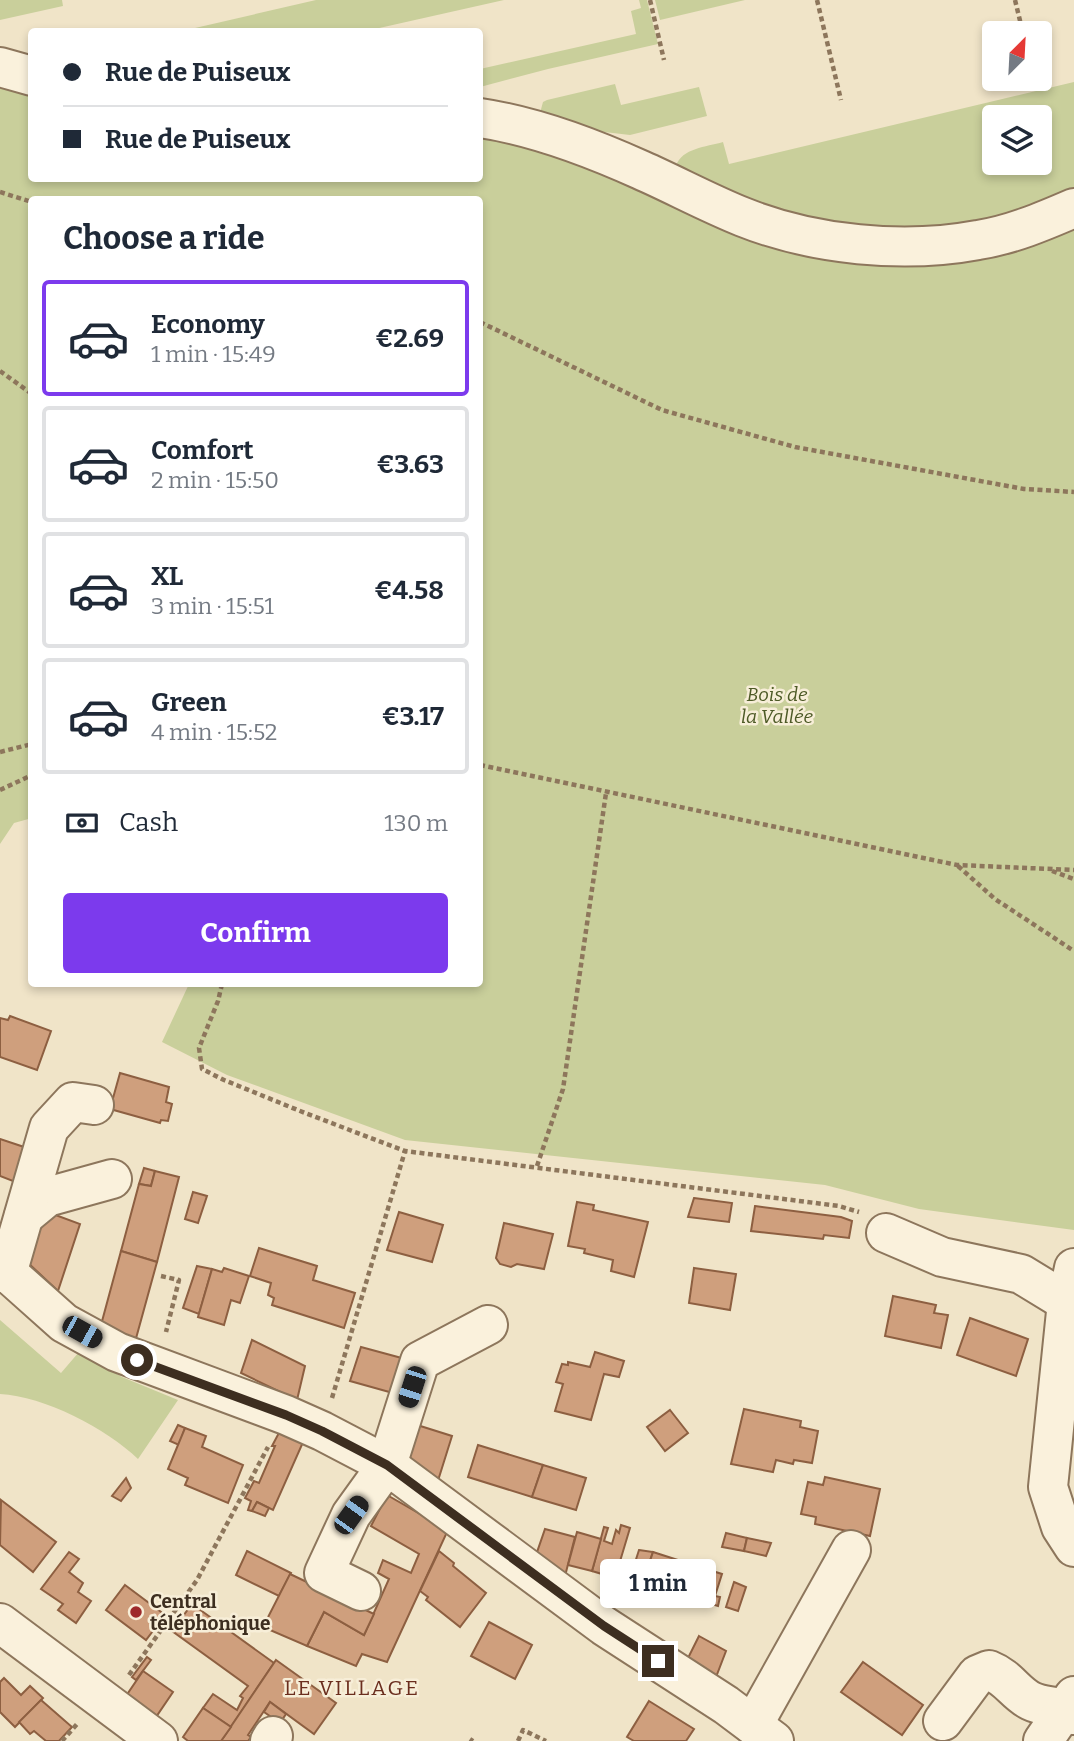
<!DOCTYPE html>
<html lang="en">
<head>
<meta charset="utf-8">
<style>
  body { margin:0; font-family:Bitter,serif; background:#f2f2f3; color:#1f2937; height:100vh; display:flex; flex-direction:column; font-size:26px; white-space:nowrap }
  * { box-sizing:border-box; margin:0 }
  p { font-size:23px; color:#747a83 }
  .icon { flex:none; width:38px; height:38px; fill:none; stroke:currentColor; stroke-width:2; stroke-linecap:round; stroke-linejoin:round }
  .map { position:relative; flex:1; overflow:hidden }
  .drawer { position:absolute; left:28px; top:196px; width:455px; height:791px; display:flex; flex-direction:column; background:#fff; border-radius:7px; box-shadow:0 4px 10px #0003 }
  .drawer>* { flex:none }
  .banner { position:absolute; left:28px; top:28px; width:455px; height:154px; border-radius:7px; box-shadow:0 4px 10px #0003; display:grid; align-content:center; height:154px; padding:0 35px; background:#fff }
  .needle { width:46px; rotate:24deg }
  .controls { position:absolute; left:982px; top:21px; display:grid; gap:14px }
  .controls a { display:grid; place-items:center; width:70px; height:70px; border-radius:7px; background:#fff; box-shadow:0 4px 10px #0003; font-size:35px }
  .end { position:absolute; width:32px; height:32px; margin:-16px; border:9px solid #3d2e20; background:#fff; box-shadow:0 0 0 4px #fff }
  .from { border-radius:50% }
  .bubble { position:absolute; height:49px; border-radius:7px; background:#fff; box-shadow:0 4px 10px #0003; font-size:23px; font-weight:700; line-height:49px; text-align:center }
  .car { position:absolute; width:21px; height:42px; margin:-21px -10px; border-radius:9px; box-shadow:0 0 5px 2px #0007; background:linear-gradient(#222 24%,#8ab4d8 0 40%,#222 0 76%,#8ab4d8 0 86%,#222 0) }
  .banner b { display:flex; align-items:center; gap:24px; height:66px; font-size:26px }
  .banner b+b { border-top:2px solid #e0e1e3 }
  .banner i { width:18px; height:18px; background:#1f2937 }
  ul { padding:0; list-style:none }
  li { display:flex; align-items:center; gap:21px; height:116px; margin:0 14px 10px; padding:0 21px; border:4px solid #e0e1e3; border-radius:7px }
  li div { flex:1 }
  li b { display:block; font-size:26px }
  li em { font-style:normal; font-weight:700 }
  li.selected { border-color:#7c3aed }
  li>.icon { width:63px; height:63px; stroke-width:1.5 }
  h2 { padding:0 35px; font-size:32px; line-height:84px }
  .pay { display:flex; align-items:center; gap:18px; height:77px; padding:0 35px; font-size:26px }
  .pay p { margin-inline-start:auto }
  .primary-button { display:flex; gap:14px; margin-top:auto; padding:14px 35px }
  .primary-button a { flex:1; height:80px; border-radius:7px; background:#7c3aed; color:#fff; font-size:28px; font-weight:700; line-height:80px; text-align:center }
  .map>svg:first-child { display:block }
  .green { fill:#c9cf9b; fill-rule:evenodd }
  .building { fill:#cf9f7d; stroke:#8d5f41; stroke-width:2 }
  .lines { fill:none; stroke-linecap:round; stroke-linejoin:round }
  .minor-casing { stroke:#8d765c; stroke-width:42 }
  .path { stroke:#8d765c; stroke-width:4.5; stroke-dasharray:5 3.5; stroke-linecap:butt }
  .minor { stroke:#faf1dc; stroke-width:38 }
  .route { stroke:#3d2e20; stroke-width:9 }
  .poi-dot { fill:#9e2a2b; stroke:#f7eed8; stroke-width:2.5 }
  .labels { text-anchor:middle; stroke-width:5; stroke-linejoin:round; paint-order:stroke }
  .park-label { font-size:19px; font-style:italic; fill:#4d5a26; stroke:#f7eed8 }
  .poi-label { font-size:19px; font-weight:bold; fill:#3d2e20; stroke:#f7eed8; text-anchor:start }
  .neighbourhood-label { font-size:21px; letter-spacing:2px; fill:#6b2e1e; stroke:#f7eed8 }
</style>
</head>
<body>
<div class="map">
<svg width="1074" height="1741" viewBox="0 0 1074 1741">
  <rect width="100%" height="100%" fill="#f0e4c8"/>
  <g class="green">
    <path d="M0 0H62L63 6 0 20Z"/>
    <path d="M316 0H504L366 31H182Z"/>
    <path d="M639 0H647L658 44 548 69 480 87V69L636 34 631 11 641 8Z"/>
    <path d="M655 0H745L660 20Z"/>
    <path d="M0 80 31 88 32 178H480V138L548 149 725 226 1021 244 1074 229V1230L919 1209 825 1185 405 1140 227 1075 162 1042 189 984H480V200H32V818L14 823 0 844Z"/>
    <path d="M1074 82V195L1023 217 920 231 796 222 676 166C682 148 706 147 723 142L729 164ZM994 117H1040V163H994Z"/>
    <path d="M615 84 621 105 699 87 707 116 630 135 553 126 540 113 543 102 547 100Z"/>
    <path d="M0 1320 61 1373 79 1352 122 1377 178 1400 138 1459C107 1429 44 1396 0 1394Z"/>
  </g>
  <g class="building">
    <path d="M10 1016 51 1031 37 1070 0 1057V1018L8 1020Z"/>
    <path d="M120 1073 169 1087 166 1102 172 1104 168 1121 161 1120 160 1123 110 1109Z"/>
    <path d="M0 1139 30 1149 18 1183 0 1176Z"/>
    <path d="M144 1168 155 1171 151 1186 139 1184Z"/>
    <path d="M155 1171 179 1177 157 1262 121 1251 139 1184 151 1186Z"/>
    <path d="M193 1192 207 1196 198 1223 185 1219Z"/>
    <path d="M694 1198 732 1203 729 1222 688 1217Z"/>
    <path d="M577 1202 594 1205 593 1210 648 1222 634 1277 611 1271 613 1260 584 1253 585 1249 568 1246Z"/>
    <path d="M755 1206 841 1217 852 1221 849 1238 824 1235 823 1239 751 1231Z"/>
    <path d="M42 1210 80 1224 58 1291 26 1261Z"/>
    <path d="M399 1212 443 1225 432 1262 387 1250Z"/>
    <path d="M504 1223 553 1234 544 1269 517 1264 511 1267 500 1264 496 1258Z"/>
    <path d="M259 1248 317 1266 313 1280 355 1293 344 1328 272 1305 274 1298 268 1295 271 1283 250 1276Z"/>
    <path d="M121 1251 157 1262 135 1342 101 1325Z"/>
    <path d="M197 1266 212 1269 199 1314 183 1308Z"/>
    <path d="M224 1268 249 1276 240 1303 231 1300 224 1325 198 1317 212 1269 222 1272Z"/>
    <path d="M694 1268 736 1274 730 1310 689 1303Z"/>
    <path d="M893 1296 936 1305 934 1313 948 1315 941 1348 885 1336Z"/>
    <path d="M970 1318 1028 1339 1016 1376 957 1355Z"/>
    <path d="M252 1340 305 1366 297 1400 241 1373Z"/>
    <path d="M361 1347 409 1360 400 1395 350 1381Z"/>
    <path d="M595 1352 624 1361 619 1377 604 1374 591 1420 555 1411 563 1384 556 1382 562 1364 568 1365V1362L590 1367Z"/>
    <path d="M744 1409 801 1421 800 1427 818 1431 812 1463 794 1460 793 1464 776 1460 773 1472 731 1464Z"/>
    <path d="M670 1410 688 1433 665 1451 647 1427Z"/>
    <path d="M414 1424 452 1436 436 1487 404 1461Z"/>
    <path d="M178 1425 185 1428 179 1445 170 1441Z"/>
    <path d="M185 1428 206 1436 202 1447 243 1465 228 1503 185 1485 188 1478 168 1469Z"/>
    <path d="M281 1429 304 1440 273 1510 257 1502 252 1511 248 1510 251 1501 245 1498 254 1481 259 1483 275 1446H272Z"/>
    <path d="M478 1445 543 1465 532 1497 468 1477Z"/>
    <path d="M543 1465 586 1478 576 1510 532 1497Z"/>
    <path d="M825 1477 880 1489 870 1536 815 1524 816 1517 801 1514 808 1482 823 1485Z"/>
    <path d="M126 1478 131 1488 121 1501 112 1496Z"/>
    <path d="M387 1495 448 1530 387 1662 362 1654 356 1666 307 1646 324 1612 364 1635 389 1579 378 1573 383 1560 411 1573 419 1554 371 1526Z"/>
    <path d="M1 1500 56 1542 33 1572 0 1545Z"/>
    <path d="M257 1502 269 1508 265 1516 252 1511Z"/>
    <path d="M621 1525 630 1528 615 1578 592 1571 604 1527 608 1528 604 1541 612 1544 616 1530 619 1533Z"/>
    <path d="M545 1529 575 1537 564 1580 535 1558Z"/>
    <path d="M577 1532 601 1539 592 1571 568 1565Z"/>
    <path d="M726 1533 747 1538 744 1551 722 1547Z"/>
    <path d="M747 1538 771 1543 766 1556 744 1551Z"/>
    <path d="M639 1550 653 1552 643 1581 630 1578Z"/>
    <path d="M247 1551 291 1573 279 1596 236 1575Z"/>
    <path d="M439 1551 454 1563 453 1566 486 1593 460 1627 426 1600 428 1597 420 1591Z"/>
    <path d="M69 1552 79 1559 69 1572 83 1583 78 1592 91 1601 76 1623 58 1610 63 1604 41 1589Z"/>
    <path d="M653 1552 687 1563 677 1593 643 1582Z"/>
    <path d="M687 1563 722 1574 715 1596 720 1597 718 1606 695 1599 693 1606 683 1603 685 1596 677 1593Z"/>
    <path d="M290 1574 374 1614 364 1635 324 1612 307 1646 263 1627Z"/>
    <path d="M734 1582 746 1587 738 1611 726 1607Z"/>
    <path d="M125 1585 165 1615 146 1640 106 1610Z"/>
    <path d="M192 1604 274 1663 231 1727 203 1708 213 1694 237 1710 243 1698 240 1696 248 1686 172 1631Z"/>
    <path d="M489 1622 532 1645 515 1679 471 1656Z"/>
    <path d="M699 1636 726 1651 716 1677 687 1660Z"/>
    <path d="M147 1657 151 1660 136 1680 132 1677Z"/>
    <path d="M276 1660 336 1703 314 1734 270 1702 248 1735 251 1737 248 1741H221Z"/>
    <path d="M863 1662 923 1705 902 1735 841 1692Z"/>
    <path d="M143 1671 173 1692 156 1717 126 1696Z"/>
    <path d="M4 1678 21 1695 30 1686 43 1698 15 1727 0 1712V1682Z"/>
    <path d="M41 1700 72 1727 59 1741H46L34 1731 30 1734 19 1722Z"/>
    <path d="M649 1701 694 1729 686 1741H634L627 1737Z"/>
    <path d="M270 1702 286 1714 280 1723 264 1712Z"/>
    <path d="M203 1708 231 1727 221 1741H188L183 1737Z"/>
  </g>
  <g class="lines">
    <g class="minor-casing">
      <g id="minor">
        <path d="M0 67 32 76"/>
        <path d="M480 118C535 126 590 147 641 170 675 185 708 203 743 217 813 245 903 254 978 240 1011 235 1044 221 1074 208"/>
        <path d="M24 1216 47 1197 112 1179"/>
        <path d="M886 1233 942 1257 1021 1274 1067 1302"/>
        <path d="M0 1266 64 1323 117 1352 286 1415 322 1431 387 1465 604 1626 726 1705 774 1741"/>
        <path d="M1074 1268 1067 1302 1048 1487 1061 1527 1074 1547"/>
        <path d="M7 1274 49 1128 73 1102 94 1105"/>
        <path d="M361 1591 324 1573 351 1515 387 1465 420 1361 488 1325"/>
        <path d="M0 1623 158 1741"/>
        <path d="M943 1721 977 1675 989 1670C1009 1678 1015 1693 1031 1701 1045 1708 1059 1704 1074 1715"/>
        <path d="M753 1725 851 1550"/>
        <path d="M270 1741 273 1736"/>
        <path d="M1043 1741 1074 1696"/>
      </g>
    </g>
    <g class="path">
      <path d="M650 0 664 60"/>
      <path d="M817 0 841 100"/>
      <path d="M1015 0 1023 33"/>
      <path d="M0 192 32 202"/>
      <path d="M480 322 662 410 795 447 1024 489 1074 492"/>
      <path d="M0 371 32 394"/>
      <path d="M0 752 32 744"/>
      <path d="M480 765 957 865 1074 870"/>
      <path d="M0 790 32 775"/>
      <path d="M958 866 995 899 1074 951"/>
      <path d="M1052 871 1074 879"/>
      <path d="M222 984 218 1001 199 1048 202 1069 224 1080 305 1113 405 1151 839 1206 859 1212"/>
      <path d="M537 1166 563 1089 606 793"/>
      <path d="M161 1276 179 1280 166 1332"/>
      <path d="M332 1398 405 1151"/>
      <path d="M129 1675 197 1580 268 1447"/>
      <path d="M470 1739 473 1741"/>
      <path d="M62 1741 78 1723"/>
      <path d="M518 1741 523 1730 546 1741"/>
    </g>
    <use href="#minor" class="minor"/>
  </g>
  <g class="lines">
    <path class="route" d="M137 1360 286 1415 322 1431 387 1465 604 1626 658 1661"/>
  </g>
  <circle class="poi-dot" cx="136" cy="1612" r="7"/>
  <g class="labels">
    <g class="park-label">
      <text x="777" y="701">Bois de<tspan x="777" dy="22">la Vallée</tspan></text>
    </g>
    <g class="poi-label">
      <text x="150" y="1608">Central<tspan x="150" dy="22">téléphonique</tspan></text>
    </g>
    <g class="neighbourhood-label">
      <text x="352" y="1695">LE VILLAGE</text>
    </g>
  </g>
</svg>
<div class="controls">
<a><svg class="needle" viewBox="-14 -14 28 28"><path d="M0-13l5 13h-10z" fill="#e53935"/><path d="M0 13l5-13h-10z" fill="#747a83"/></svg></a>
<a><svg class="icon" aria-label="layers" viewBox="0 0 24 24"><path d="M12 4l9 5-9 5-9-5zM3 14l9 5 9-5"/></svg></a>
</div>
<i class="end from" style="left:137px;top:1360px"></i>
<i class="end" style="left:658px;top:1661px"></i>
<div class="bubble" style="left:600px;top:1559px;width:116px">1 min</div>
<i class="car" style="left:82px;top:1332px;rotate:119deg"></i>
<i class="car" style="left:412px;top:1387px;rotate:198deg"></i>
<i class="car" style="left:351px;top:1515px;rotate:36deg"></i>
<div class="banner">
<b><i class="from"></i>Rue de Puiseux</b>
<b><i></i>Rue de Puiseux</b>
</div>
<section class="drawer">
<h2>Choose a ride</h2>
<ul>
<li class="selected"><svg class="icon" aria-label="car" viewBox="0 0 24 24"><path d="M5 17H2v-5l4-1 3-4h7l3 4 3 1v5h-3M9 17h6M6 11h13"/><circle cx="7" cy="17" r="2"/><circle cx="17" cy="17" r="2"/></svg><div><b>Economy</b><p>1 min · 15:49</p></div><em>€2.69</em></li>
<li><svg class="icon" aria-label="car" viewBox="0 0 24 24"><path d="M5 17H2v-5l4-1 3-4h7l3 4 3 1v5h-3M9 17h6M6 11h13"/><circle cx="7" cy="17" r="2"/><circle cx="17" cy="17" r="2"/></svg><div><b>Comfort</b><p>2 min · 15:50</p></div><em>€3.63</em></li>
<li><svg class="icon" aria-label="car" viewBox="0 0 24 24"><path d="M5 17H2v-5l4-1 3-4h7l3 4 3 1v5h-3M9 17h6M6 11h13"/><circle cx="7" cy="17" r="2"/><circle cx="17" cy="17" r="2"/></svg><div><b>XL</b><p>3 min · 15:51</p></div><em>€4.58</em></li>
<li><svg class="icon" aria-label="car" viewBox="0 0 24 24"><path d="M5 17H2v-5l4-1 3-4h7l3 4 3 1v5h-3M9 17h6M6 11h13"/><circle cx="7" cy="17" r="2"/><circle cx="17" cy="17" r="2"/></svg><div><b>Green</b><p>4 min · 15:52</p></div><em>€3.17</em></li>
</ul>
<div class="pay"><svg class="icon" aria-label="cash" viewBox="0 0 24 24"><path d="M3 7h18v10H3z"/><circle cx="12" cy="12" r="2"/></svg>Cash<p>130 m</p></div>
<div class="primary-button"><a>Confirm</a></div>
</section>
</div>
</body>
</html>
